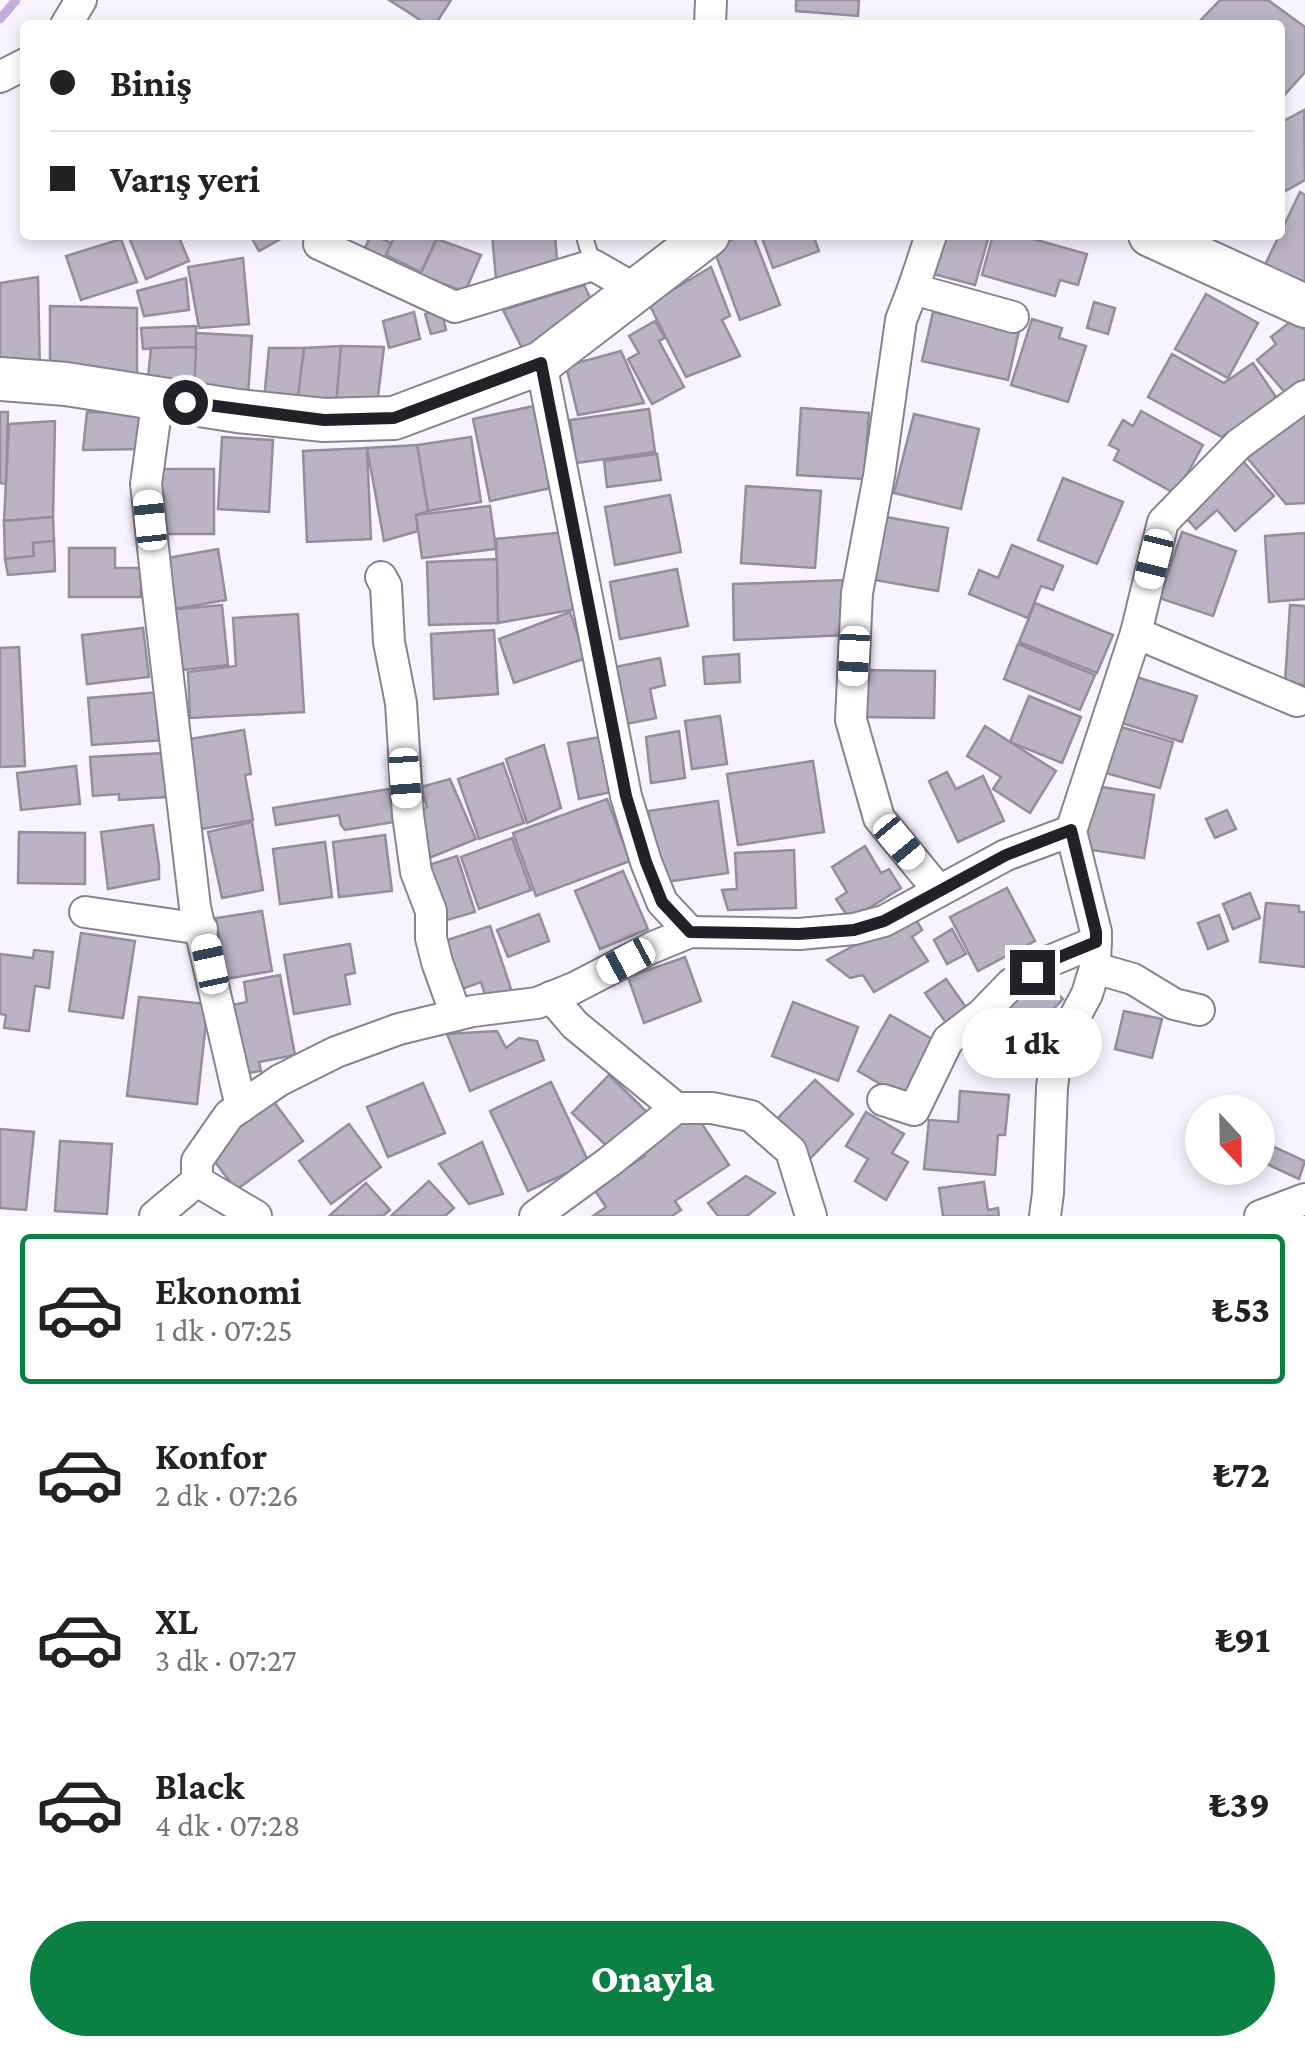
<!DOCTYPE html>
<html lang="tr">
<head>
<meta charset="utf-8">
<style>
  body { margin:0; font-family:"Crimson Pro",serif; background:#f6f6f6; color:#222; height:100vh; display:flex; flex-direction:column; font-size:38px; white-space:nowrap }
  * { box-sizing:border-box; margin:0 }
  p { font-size:32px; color:#767676 }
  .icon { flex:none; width:55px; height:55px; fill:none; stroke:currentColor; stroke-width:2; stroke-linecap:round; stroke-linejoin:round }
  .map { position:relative; height:1216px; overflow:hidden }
  .panel { display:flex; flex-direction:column; background:#fff; flex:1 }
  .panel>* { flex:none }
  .banner { position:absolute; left:20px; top:20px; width:1265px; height:220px; border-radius:10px; box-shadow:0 5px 15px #0003; display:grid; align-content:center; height:220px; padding:0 30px; background:#fff }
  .needle { width:65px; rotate:158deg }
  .controls { position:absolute; left:1185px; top:1095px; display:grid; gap:20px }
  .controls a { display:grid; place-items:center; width:90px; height:90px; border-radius:50%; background:#fff; box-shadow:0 5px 15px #0003; font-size:50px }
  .end { position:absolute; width:45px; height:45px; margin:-22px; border:12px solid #232127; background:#fff; box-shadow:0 0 0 5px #fff }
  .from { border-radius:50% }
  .bubble { position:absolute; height:70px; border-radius:35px; background:#fff; box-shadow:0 5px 15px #0003; font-size:32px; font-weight:800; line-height:70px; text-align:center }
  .car { position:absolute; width:30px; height:60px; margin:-30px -15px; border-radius:12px; box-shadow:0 0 8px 2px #0007; background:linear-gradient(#fff 24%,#345 0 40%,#fff 0 76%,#345 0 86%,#fff 0) }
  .banner b { display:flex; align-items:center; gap:35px; height:95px; font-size:38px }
  .banner b+b { border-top:2px solid #e0e0e0 }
  .banner i { width:25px; height:25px; background:#222 }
  ul { padding:18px 0 0; list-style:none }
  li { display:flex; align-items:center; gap:30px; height:150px; margin:0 20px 15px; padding:0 10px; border:5px solid transparent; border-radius:10px }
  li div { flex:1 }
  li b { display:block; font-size:38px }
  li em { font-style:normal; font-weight:800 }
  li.selected { border-color:#0b8043 }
  li>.icon { width:90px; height:90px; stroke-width:1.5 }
  .primary-button { display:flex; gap:20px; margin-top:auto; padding:20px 30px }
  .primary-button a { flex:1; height:115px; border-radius:60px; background:#0b8043; color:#fff; font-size:40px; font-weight:800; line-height:115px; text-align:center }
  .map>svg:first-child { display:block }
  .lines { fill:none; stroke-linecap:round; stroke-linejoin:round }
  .stream { stroke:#c2aed9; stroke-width:9 }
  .building { fill:#bab3c4; stroke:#948d9d; stroke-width:2.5 }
  .lane-casing { stroke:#898291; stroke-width:19 }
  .street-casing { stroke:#898291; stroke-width:34 }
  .secondary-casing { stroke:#898291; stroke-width:46 }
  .lane { stroke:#fff; stroke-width:15 }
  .street { stroke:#fff; stroke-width:30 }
  .secondary { stroke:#fff; stroke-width:42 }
  .route { stroke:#232127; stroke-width:12 }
</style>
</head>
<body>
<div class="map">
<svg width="1305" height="1216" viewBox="0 0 1305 1216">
  <rect width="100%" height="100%" fill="#f8f4fe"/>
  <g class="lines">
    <path class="stream" d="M0 19 16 0"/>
  </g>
  <g class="building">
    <path d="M389 0H451L435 25H428Z"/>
    <path d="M796 0H859L858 16 796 11Z"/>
    <path d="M1220 0H1268L1305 27V72L1280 100V25H1196Z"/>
    <path d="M1304 110 1305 180 1280 194V123Z"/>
    <path d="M1300 192 1305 195V294L1261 273Z"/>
    <path d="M128 235H178L189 261 146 279Z"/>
    <path d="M250 235H288L259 251Z"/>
    <path d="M371 235 392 243 382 263 362 254Z"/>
    <path d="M395 235H438L421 272 386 255Z"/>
    <path d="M492 235H555L558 272 497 290Z"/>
    <path d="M745 235H753L780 305 740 320 713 247Z"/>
    <path d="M761 235H813L819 251 773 268Z"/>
    <path d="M937 235H985L984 237 988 239 975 285 926 272Z"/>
    <path d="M993 235H1019L1087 254 1078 285 1060 280 1055 296 982 275Z"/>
    <path d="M121 239 137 282 81 300 66 256Z"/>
    <path d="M437 239 481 255 465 292 420 275Z"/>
    <path d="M243 258 249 324 199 328 188 267Z"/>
    <path d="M711 267 730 316 722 320 740 356 686 377 649 304Z"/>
    <path d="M38 277 40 375 0 374V283Z"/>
    <path d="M186 278 189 310 144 316 137 291Z"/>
    <path d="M584 285 596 310 525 354 503 310Z"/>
    <path d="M1206 294 1258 323 1228 378 1175 349Z"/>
    <path d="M1094 302 1115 308 1108 334 1087 328Z"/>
    <path d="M50 306 137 308V376L50 374Z"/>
    <path d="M441 308 446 330 431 334 425 314Z"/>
    <path d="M414 312 420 339 389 348 383 321Z"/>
    <path d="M933 312 1019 331 1008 380 922 361Z"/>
    <path d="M1295 318 1305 330V381L1287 395 1257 360 1276 344 1271 337Z"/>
    <path d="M1032 319 1062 328 1059 338 1086 346 1068 402 1011 385Z"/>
    <path d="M655 321 665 338 659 341 684 387 652 404 628 359 639 353 629 336Z"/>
    <path d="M196 326V347L143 349 141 328Z"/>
    <path d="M196 333 252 336 248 396 194 392Z"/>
    <path d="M341 346 384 347 377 404H336Z"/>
    <path d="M341 346 336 404 297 403 304 348Z"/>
    <path d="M196 347 194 392 147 388 151 348Z"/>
    <path d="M269 348H304L297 403 264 400Z"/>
    <path d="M621 351 644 403 578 415 566 366Z"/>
    <path d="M1172 354 1224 383 1253 363 1278 400 1222 437 1148 397Z"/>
    <path d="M543 404 560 486 490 501 473 419Z"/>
    <path d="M801 408 869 413 864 479 797 475Z"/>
    <path d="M649 409 655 452 576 463 570 420Z"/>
    <path d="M1141 411 1203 445 1176 494 1114 460 1119 450 1109 445 1123 420 1133 426Z"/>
    <path d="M1305 411V503L1286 504 1244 454Z"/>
    <path d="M0 412H8L6 484 0 483Z"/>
    <path d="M87 412 145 414 143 449 83 450Z"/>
    <path d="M914 414 979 429 961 509 894 493Z"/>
    <path d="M55 421 53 517 4 521 9 424Z"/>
    <path d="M222 437 273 440 269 512 218 509Z"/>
    <path d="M471 437 481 502 428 511 417 445Z"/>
    <path d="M417 445 428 511 416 515 418 531 384 541 367 448Z"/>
    <path d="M367 448 371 539 307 542 303 451Z"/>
    <path d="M657 454 661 480 607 487 604 461Z"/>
    <path d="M1242 460 1274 496 1235 531 1217 510 1196 529 1182 513Z"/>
    <path d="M155 469H214V534H154Z"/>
    <path d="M1063 478 1123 502 1097 564 1038 540Z"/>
    <path d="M746 486 821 491 815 568 741 563Z"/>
    <path d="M670 495 681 552 615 565 605 507Z"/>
    <path d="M490 506 496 549 422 558 416 515Z"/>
    <path d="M53 517 54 541 33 543 34 556 5 559 4 521Z"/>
    <path d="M886 517 948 528 938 591 875 580Z"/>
    <path d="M566 532 582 608 498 623 496 539Z"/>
    <path d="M1182 532 1236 551 1213 616 1159 598Z"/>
    <path d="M1305 533V599L1269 602 1265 536Z"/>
    <path d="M54 541 55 571 8 575 5 559 34 556 33 543Z"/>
    <path d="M1012 545 1063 566 1053 590 1041 586 1028 618 969 594 979 570 998 578Z"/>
    <path d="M69 548H115V568H141V597H69Z"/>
    <path d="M218 549 226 600 169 610 162 559Z"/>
    <path d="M497 559 498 623 429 625 427 562Z"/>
    <path d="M677 569 688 626 620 639 610 582Z"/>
    <path d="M846 580 848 635 734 640 733 584Z"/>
    <path d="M1035 603 1113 635 1097 673 1019 642Z"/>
    <path d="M222 605 228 665 172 671 166 610Z"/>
    <path d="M1290 605 1305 606V685L1285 683Z"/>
    <path d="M570 612 586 658 514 683 499 639Z"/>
    <path d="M298 614 304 712 190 718 188 672 236 666 233 618Z"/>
    <path d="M143 628 149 677 87 684 82 635Z"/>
    <path d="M494 630 498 694 434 699 431 634Z"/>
    <path d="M1018 644 1095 675 1080 710 1004 679Z"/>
    <path d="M19 647 25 766 0 767V648Z"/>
    <path d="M739 654 740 682 705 684 703 657Z"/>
    <path d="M660 658 665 685 650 689 656 718 621 725 610 668Z"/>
    <path d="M859 670 935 671 934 718 858 717Z"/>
    <path d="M1127 674 1197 696 1182 742 1112 720Z"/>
    <path d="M160 692 164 740 92 745 88 698Z"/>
    <path d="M1029 696 1081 717 1062 763 1010 742Z"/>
    <path d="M720 716 727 764 692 769 685 721Z"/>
    <path d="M1111 724 1173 742 1160 788 1098 771Z"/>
    <path d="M985 726 1056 771 1030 813 993 789 1001 777 967 756Z"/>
    <path d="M244 730 251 774 245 775 253 820 196 830 184 740Z"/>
    <path d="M679 731 685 778 651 783 646 737Z"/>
    <path d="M605 736 616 791 579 799 568 743Z"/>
    <path d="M544 745 561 808 527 823 506 759Z"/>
    <path d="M164 753 166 797 119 800V794L93 796 90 757Z"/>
    <path d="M813 761 824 832 738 845 727 774Z"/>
    <path d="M503 763 524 823 479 839 458 779Z"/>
    <path d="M76 766 80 804 21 810 17 773Z"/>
    <path d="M947 772 956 789 983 776 1004 821 958 842 929 781Z"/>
    <path d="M450 779 476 839 429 858 413 816 427 807 421 787Z"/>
    <path d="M1089 785 1154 795 1144 858 1079 848Z"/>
    <path d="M389 789 394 822 345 830 341 825 339 815 276 825 273 808Z"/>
    <path d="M607 799 630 861 536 896 513 833Z"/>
    <path d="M718 801 728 873 658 883 648 811Z"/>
    <path d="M1227 810 1236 829 1215 838 1206 819Z"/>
    <path d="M252 822 263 890 222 898 208 832Z"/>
    <path d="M153 825 159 865V879L108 889 101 832Z"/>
    <path d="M19 832 85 833V884L18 883Z"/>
    <path d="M385 835 392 891 339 897 333 842Z"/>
    <path d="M512 838 531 890 479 909 461 857Z"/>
    <path d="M325 842 332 897 280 904 273 849Z"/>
    <path d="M865 846 881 873 889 869 901 888 850 920 836 899 847 892 832 867Z"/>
    <path d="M794 850 796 908 728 910 722 890 737 889 735 853Z"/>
    <path d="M457 856 475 912 440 922 422 867Z"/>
    <path d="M623 871 648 929 600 949 575 891Z"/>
    <path d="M1007 888 1035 941 978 971 950 917Z"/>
    <path d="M1250 893 1260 918 1233 929 1223 904Z"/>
    <path d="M1266 903 1299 906V912H1305V967L1260 962Z"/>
    <path d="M262 911 272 971 226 979 216 918Z"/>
    <path d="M539 914 549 941 508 957 497 930Z"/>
    <path d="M913 914 922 930 912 937 928 961 874 992 863 975 850 978 827 960Z"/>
    <path d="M1219 915 1228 941 1208 949 1198 923Z"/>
    <path d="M490 926 512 992 487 1001 481 982 451 993 435 944Z"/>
    <path d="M952 929 966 954 947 964 934 940Z"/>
    <path d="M81 933 135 941 123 1018 69 1011Z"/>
    <path d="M350 944 355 973 345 975 350 1004 294 1014 284 955Z"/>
    <path d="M34 950 53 952 49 988 35 986 29 1031 4 1028 6 1015 0 1014V954L33 958Z"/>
    <path d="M685 957 701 1001 644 1023 628 977Z"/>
    <path d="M1035 972 1063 999 1008 1057 994 1044 987 1052 973 1038Z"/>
    <path d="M280 975 295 1055 259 1062 261 1071 240 1074 228 1006 247 1002 244 982Z"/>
    <path d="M946 979 970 1013 949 1027 925 993Z"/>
    <path d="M139 997 208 1004 197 1104 127 1096Z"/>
    <path d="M793 1002 858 1027 838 1081 772 1056Z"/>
    <path d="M1124 1011 1162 1019 1152 1058 1115 1049Z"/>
    <path d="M890 1015 941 1044 908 1100 858 1071Z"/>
    <path d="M497 1031 506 1048 519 1038 537 1041 544 1060 470 1091 447 1034Z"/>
    <path d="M609 1075 650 1115 614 1153 572 1113Z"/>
    <path d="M815 1080 853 1114 806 1163 771 1125Z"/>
    <path d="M551 1082 589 1163 528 1191 490 1111Z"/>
    <path d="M423 1083 445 1133 388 1157 367 1107Z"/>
    <path d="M960 1091 1009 1095 1005 1135H998L995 1175 924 1169 929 1120 958 1122Z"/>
    <path d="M274 1102 303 1141 236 1190 207 1151Z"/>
    <path d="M694 1112 729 1165 675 1201 681 1210 672 1216H593L606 1207 594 1189 645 1156 639 1148Z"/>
    <path d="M866 1112 904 1134 892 1153 908 1162 886 1200 855 1181 868 1159 846 1146Z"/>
    <path d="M349 1124 381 1167 331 1204 299 1161Z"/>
    <path d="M0 1129 34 1132 26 1210 0 1208Z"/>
    <path d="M1259 1140 1305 1161 1299 1179 1258 1160Z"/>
    <path d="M60 1141 112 1144 107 1214 55 1211Z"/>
    <path d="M482 1142 503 1194 469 1204 439 1164Z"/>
    <path d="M746 1176 775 1193 747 1216H718L708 1203Z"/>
    <path d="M429 1181 454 1208 445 1216H391Z"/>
    <path d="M984 1182 988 1210 998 1208 999 1216H943L939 1188Z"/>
    <path d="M366 1183 390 1210 383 1216H329Z"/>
  </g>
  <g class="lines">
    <g class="lane-casing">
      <path id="lane" d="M584 235 593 265"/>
    </g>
    <g class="street-casing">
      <g id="street">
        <path d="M66 25 81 0"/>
        <path d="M710 25 711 0"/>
        <path d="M0 77 25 64"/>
        <path d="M931 235 913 289 901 320 879 476 857 593 851 720 879 818 939 891"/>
        <path d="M319 244 455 307 593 265 635 289"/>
        <path d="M913 289 1013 317"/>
        <path d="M541 363 626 796 646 862 662 902 690 932"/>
        <path d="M158 397 146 484 158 593 195 907 241 1107"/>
        <path d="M381 577 386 586 389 642 401 703 408 815 416 872 431 911V938L437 962 456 1015"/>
        <path d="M1136 633 1297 701"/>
        <path d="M85 912 202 929"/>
        <path d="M1095 968 1133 979 1174 1004 1199 1010"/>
        <path d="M551 997 575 1025 676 1108"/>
        <path d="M883 1100 914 1110 948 1040 982 1014 1011 984 1052 960 1096 942"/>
        <path d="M197 1181 256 1216"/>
        <path d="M155 1216 197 1181V1161L229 1115 280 1080 336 1052 399 1029 473 1011 537 1003 574 988 651 948 690 932 799 934 854 929 884 921 1006 855 1071 831"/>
        <path d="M535 1216 609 1162 676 1108H712L751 1116 791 1151 811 1216"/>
        <path d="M1045 1216 1048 1193 1052 1088 1056 1052 1087 994 1095 968 1096 932 1071 831 1136 633 1163 522 1239 444 1305 396"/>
        <path d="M1260 1216 1305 1199"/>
      </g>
    </g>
    <g class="secondary-casing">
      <g id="secondary">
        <path d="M1150 235 1305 306"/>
        <path d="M0 379 66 384 238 411 324 420 394 418 541 363 708 235"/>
      </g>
    </g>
    <use href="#lane" class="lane"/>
    <use href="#street" class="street"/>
    <use href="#secondary" class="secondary"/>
  </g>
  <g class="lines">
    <path class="route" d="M185 402 324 420 394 418 541 363 626 796 646 862 662 902 690 932 799 934 854 930 884 921 1006 855 1071 830 1096 932V942L1052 960 1032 972"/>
  </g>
</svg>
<div class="controls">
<a><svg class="needle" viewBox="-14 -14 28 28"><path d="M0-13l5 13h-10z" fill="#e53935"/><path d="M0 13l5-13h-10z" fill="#767676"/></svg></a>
</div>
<i class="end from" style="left:185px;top:402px"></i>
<i class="end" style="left:1032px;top:972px"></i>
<div class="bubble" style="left:962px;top:1008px;width:140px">1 dk</div>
<i class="car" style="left:150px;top:520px;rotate:354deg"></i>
<i class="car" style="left:1154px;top:559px;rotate:194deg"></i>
<i class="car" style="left:854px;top:656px;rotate:183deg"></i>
<i class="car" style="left:405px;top:778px;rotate:176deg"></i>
<i class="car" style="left:899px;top:842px;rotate:140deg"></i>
<i class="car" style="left:626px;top:961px;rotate:242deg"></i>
<i class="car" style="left:210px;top:964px;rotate:348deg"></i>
<div class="banner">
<b><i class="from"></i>Biniş</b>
<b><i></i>Varış yeri</b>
</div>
</div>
<section class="panel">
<ul>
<li class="selected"><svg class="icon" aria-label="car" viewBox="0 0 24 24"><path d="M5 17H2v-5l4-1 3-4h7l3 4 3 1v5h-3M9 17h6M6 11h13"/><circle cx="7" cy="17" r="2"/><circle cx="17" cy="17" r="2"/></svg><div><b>Ekonomi</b><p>1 dk · 07:25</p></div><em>₺53</em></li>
<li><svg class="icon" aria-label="car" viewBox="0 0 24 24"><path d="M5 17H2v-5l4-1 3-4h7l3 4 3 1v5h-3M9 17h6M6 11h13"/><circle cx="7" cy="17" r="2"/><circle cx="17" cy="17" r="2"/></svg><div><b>Konfor</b><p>2 dk · 07:26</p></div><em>₺72</em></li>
<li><svg class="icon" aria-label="car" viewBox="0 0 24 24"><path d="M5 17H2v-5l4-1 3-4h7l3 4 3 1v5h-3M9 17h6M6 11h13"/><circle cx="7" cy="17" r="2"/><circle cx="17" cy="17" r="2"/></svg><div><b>XL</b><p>3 dk · 07:27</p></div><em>₺91</em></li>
<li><svg class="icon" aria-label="car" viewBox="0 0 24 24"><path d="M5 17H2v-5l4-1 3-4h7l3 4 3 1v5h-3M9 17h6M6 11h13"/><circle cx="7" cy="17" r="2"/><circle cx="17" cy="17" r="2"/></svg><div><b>Black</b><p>4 dk · 07:28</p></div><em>₺39</em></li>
</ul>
<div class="primary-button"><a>Onayla</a></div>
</section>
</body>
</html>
